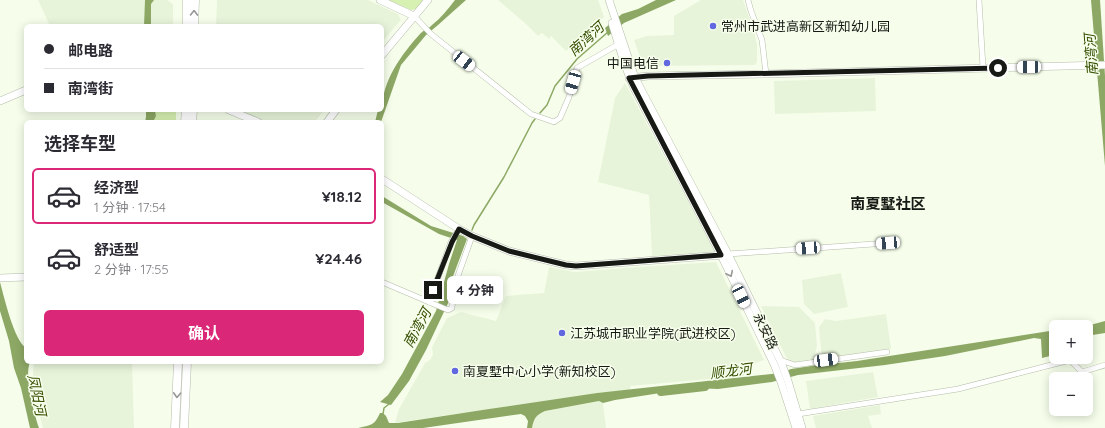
<!DOCTYPE html>
<html lang="zh">
<head>
<meta charset="utf-8">
<style>
  body { margin:0; font-family:Quicksand,"Noto Sans SC",sans-serif; background:#f7f7f7; color:#2b2b33; height:100vh; display:flex; flex-direction:column; font-size:15px; white-space:nowrap }
  * { box-sizing:border-box; margin:0 }
  p { font-size:13px; color:#7c7c81 }
  .icon { flex:none; width:22px; height:22px; fill:none; stroke:currentColor; stroke-width:2; stroke-linecap:round; stroke-linejoin:round }
  .map { position:relative; flex:1; overflow:hidden }
  .panel { position:absolute; left:24px; top:120px; width:360px; height:244px; display:flex; flex-direction:column; background:#fff; border-radius:6px; box-shadow:0 2px 10px #0003 }
  .panel>* { flex:none }
  .guide { position:absolute; left:24px; top:24px; width:360px; height:88px; border-radius:6px; box-shadow:0 2px 10px #0003; display:grid; align-content:center; height:88px; padding:0 20px; background:#fff }
  .controls { position:absolute; left:1049px; top:320px; display:grid; gap:8px }
  .controls a { display:grid; place-items:center; width:44px; height:44px; border-radius:6px; background:#fff; box-shadow:0 2px 10px #0003; font-size:20px }
  .end { position:absolute; width:18px; height:18px; margin:-9px; border:5px solid #171a14; background:#fff; box-shadow:0 0 0 2px #fff }
  .from { border-radius:50% }
  .bubble { position:absolute; height:28px; border-radius:6px; background:#fff; box-shadow:0 2px 10px #0003; font-size:13px; font-weight:700; line-height:28px; text-align:center }
  .car { position:absolute; width:12px; height:24px; margin:-12px -6px; border-radius:5px; box-shadow:0 0 3px 1px #0007; background:linear-gradient(#fff 24%,#345 0 40%,#fff 0 76%,#345 0 86%,#fff 0) }
  .guide b { display:flex; align-items:center; gap:14px; height:38px; font-size:15px }
  .guide b+b { border-top:1px solid #e1e1e2 }
  .guide i { width:10px; height:10px; background:#2b2b33 }
  ul { padding:0; list-style:none }
  li { display:flex; align-items:center; gap:12px; height:56px; margin:0 8px 6px; padding:0 12px; border:2px solid transparent; border-radius:6px }
  li div { flex:1 }
  li b { display:block; font-size:15px }
  li em { font-style:normal; font-weight:700 }
  li.selected { border-color:#db2777 }
  li>.icon { width:36px; height:36px; stroke-width:1.5 }
  h2 { padding:0 20px; font-size:18px; line-height:48px }
  .button { display:flex; gap:8px; margin-top:auto; padding:8px 20px }
  .button a { flex:1; height:46px; border-radius:6px; background:#db2777; color:#fff; font-size:16px; font-weight:700; line-height:46px; text-align:center }
  .map>svg:first-child { display:block }
  .built { fill:#e8f4da }
  .green { fill:#d6f1b1 }
  .water { fill:#8da865 }
  .lines { fill:none; stroke-linecap:round; stroke-linejoin:round }
  .stream { stroke:#8da865; stroke-width:1.5 }
  .river { stroke:#8da865; stroke-width:8 }
  .street-casing { stroke:#b5bdab; stroke-width:6 }
  .secondary-casing { stroke:#b5bdab; stroke-width:8 }
  .primary-casing { stroke:#b5bdab; stroke-width:9 }
  .street { stroke:#fff; stroke-width:5 }
  .secondary { stroke:#fff; stroke-width:7 }
  .primary { stroke:#fff; stroke-width:8 }
  .oneway { stroke:#979895 }
  .route { stroke:#171a14; stroke-width:5 }
  .poi-dot { fill:#6067df; stroke:#f6feeb; stroke-width:1.5 }
  .labels { text-anchor:middle; stroke-width:3; stroke-linejoin:round; paint-order:stroke }
  .poi-label { font-size:13px; fill:#171a14; stroke:#f6feeb; text-anchor:start }
  .street-label { font-size:13px; fill:#171a14; stroke:#f6feeb }
  .water-label { font-size:14px; font-style:italic; fill:#364e00; stroke:#f6feeb }
  .quarter-label { font-size:15px; font-weight:bold; fill:#171a14; stroke:#f6feeb }
</style>
</head>
<body>
<div class="map">
<svg width="1105" height="428" viewBox="0 0 1105 428">
  <rect width="100%" height="100%" fill="#f6feeb"/>
  <g class="built">
    <path d="M38 0H167L173 4V26H50Z"/>
    <path d="M217 0H368L398 14 401 20 382 42V26H216Z"/>
    <path d="M498 0H598L604 17 566 51 551 36 549 39 542 33 538 36 527 25Z"/>
    <path d="M701 0H743L755 35 757 45V62L755 65 643 66 634 40 647 36 674 35V16Z"/>
    <path d="M875 78 876 111 775 114 774 81Z"/>
    <path d="M625 83 715 252 652 256 649 195 598 182 615 98Z"/>
    <path d="M247 110H324L315 122H265L245 114Z"/>
    <path d="M716 262 764 360 743 367 744 376 630 386V390L597 393 395 423 399 409 425 363 430 360 433 355 432 347 447 318 461 312 496 321 506 296 544 293 549 267 575 272 638 267Z"/>
    <path d="M841 273 848 307 814 314 804 304 802 280Z"/>
    <path d="M761 306 799 307 815 323 817 346 813 361 789 363Z"/>
    <path d="M886 314 891 349 822 360 819 327 825 319 836 321Z"/>
    <path d="M34 362H132L134 428H43L32 386Z"/>
    <path d="M873 372 878 397 810 409 806 381Z"/>
    <path d="M599 401 603 403 606 428H532L534 420 537 415 545 411Z"/>
    <path d="M880 405 881 414 868 416 872 428H816L813 416Z"/>
  </g>
  <g class="green">
    <path d="M389 0H424L416 9 411 10Z"/>
    <path d="M155 110H176V122H153L156 116Z"/>
  </g>
  <g class="water">
    <path d="M145 0H154L151 4V26H144Z"/>
    <path d="M455 0H466L438 25 426 35 401 65 381 122H375L378 110H382C382 81 401 55 420 34 423 30 429 29 432 25 441 18 448 9 455 0Z"/>
    <path d="M656 0H676L624 23 608 36 605 28 622 14 638 9Z"/>
    <path d="M1091 0H1100L1105 76V166Z"/>
    <path d="M146 110H155L156 116 153 122H145L146 117Z"/>
    <path d="M382 196 431 226 463 236 467 239 452 279 450 299 426 350 409 381 391 405 380 402 388 395 402 374 436 311 449 264 457 240 439 234 382 202Z"/>
    <path d="M0 282C4 297 14 340 26 348V362H30C24 376 34 413 39 428H30L21 388 14 368 9 341 0 311Z"/>
    <path d="M1105 321V333L1086 336V327H1083Z"/>
    <path d="M1056 330V349L1054 355 1042 358 1041 339 1034 338 945 356 885 365 798 375 772 382 718 389 693 388 615 400 603 403 599 401 545 411C536 415 534 418 532 428H527L528 421 525 416 521 414 423 428H358C371 425 374 426 380 413H383L386 416 389 423H398L489 409 597 393 781 373 791 369 811 366 857 361Z"/>
  </g>
  <g class="lines">
    <g class="stream">
      <path d="M540 113 547 105 555 86 577 59 608 32"/>
      <path d="M472 230 474 225 504 177 532 123 535 119"/>
      <path d="M383 414 384 408 389 404"/>
    </g>
    <path class="river" d="M661 392 705 387"/>
    <g class="street-casing">
      <g id="street">
        <path d="M748 0 751 11 762 40 766 74"/>
        <path d="M979 0 983 68"/>
        <path d="M414 16 431 34 531 114 554 122 560 118 569 97 577 68 617 45"/>
        <path d="M728 254 888 243"/>
        <path d="M382 282 429 302 451 242 459 229"/>
        <path d="M429 302 448 310 452 308 454 287 472 236"/>
        <path d="M780 360 795 365 887 352"/>
        <path d="M798 414 958 389 1070 360 1082 372 1105 365"/>
      </g>
    </g>
    <g class="secondary-casing">
      <g id="secondary">
        <path d="M380 0 414 16"/>
        <path d="M609 0 635 78 728 254 781 362 788 381 802 428"/>
        <path d="M612 23C619 46 625 69 635 90L721 255 774 364 781 382 796 428"/>
        <path d="M382 55 428 0"/>
        <path d="M629 78 648 76 766 74 1105 65"/>
        <path d="M0 101 26 90"/>
        <path d="M229 110 258 122"/>
        <path d="M327 122 336 110"/>
        <path d="M382 179 459 229 472 236 509 251 566 265 576 266 724 255"/>
        <path d="M0 278 26 277"/>
      </g>
    </g>
    <g class="primary-casing">
      <g id="primary">
        <path d="M187 26V0"/>
        <path d="M194 26 195 0"/>
        <path d="M185 122 186 110"/>
        <path d="M192 122 193 110"/>
        <path d="M175 428 178 362"/>
        <path d="M184 428 187 362"/>
      </g>
    </g>
    <use href="#street" class="street"/>
    <use href="#secondary" class="secondary"/>
    <use href="#primary" class="primary"/>
  </g>
  <defs><path id="oneway-chevron" d="M-2-3.5L2.5 0L-2 3.5" fill="none" stroke-width="1.6" stroke-linecap="round" stroke-linejoin="round"/></defs>
  <g class="oneway">
    <use href="#oneway-chevron" transform="translate(194 13) rotate(-89)"/>
    <use href="#oneway-chevron" transform="translate(730 274) rotate(64)"/>
    <use href="#oneway-chevron" transform="translate(177 395) rotate(93)"/>
  </g>
  <g class="lines">
    <path class="route" d="M433 290 452 242 459 229 472 236 509 251 566 265 576 266 721 255 629 78 648 76 998 68"/>
  </g>
  <g class="poi-dot">
    <circle cx="713" cy="26" r="4"/>
    <circle cx="667" cy="63" r="4"/>
    <circle cx="562" cy="333" r="4"/>
    <circle cx="455" cy="371" r="4"/>
  </g>
  <g class="labels">
    <g class="poi-label">
      <text x="721" y="31">常州市武进高新区新知幼儿园</text>
      <text x="659" y="68" text-anchor="end">中国电信</text>
      <text x="570" y="338">江苏城市职业学院(武进校区)</text>
      <text x="463" y="376">南夏墅中心小学(新知校区)</text>
    </g>
    <g class="street-label">
      <text transform="translate(766 331) rotate(64)" y="5">永安路</text>
    </g>
    <g class="water-label">
      <text transform="translate(586 39) rotate(-42)" y="5">南湾河</text>
      <text transform="translate(1091 55) rotate(-94)" y="5">南湾河</text>
      <text transform="translate(417 328) rotate(-61)" y="5">南湾河</text>
      <text transform="translate(731 371) rotate(-7)" y="5">顺龙河</text>
      <text transform="translate(37 395) rotate(78)" y="5">凤阳河</text>
    </g>
    <g class="quarter-label">
      <text x="888" y="209">南夏墅社区</text>
    </g>
  </g>
</svg>
<div class="controls">
<a>+</a>
<a>−</a>
</div>
<i class="end from" style="left:998px;top:68px"></i>
<i class="end" style="left:433px;top:290px"></i>
<div class="bubble" style="left:447px;top:276px;width:56px">4 分钟</div>
<i class="car" style="left:464px;top:61px;rotate:128deg"></i>
<i class="car" style="left:1029px;top:67px;rotate:269deg"></i>
<i class="car" style="left:573px;top:82px;rotate:196deg"></i>
<i class="car" style="left:888px;top:243px;rotate:266deg"></i>
<i class="car" style="left:808px;top:248px;rotate:266deg"></i>
<i class="car" style="left:741px;top:296px;rotate:154deg"></i>
<i class="car" style="left:826px;top:360px;rotate:82deg"></i>
<div class="guide">
<b><i class="from"></i>邮电路</b>
<b><i></i>南湾街</b>
</div>
<section class="panel">
<h2>选择车型</h2>
<ul>
<li class="selected"><svg class="icon" aria-label="car" viewBox="0 0 24 24"><path d="M5 17H2v-5l4-1 3-4h7l3 4 3 1v5h-3M9 17h6M6 11h13"/><circle cx="7" cy="17" r="2"/><circle cx="17" cy="17" r="2"/></svg><div><b>经济型</b><p>1 分钟 · 17:54</p></div><em>¥18.12</em></li>
<li><svg class="icon" aria-label="car" viewBox="0 0 24 24"><path d="M5 17H2v-5l4-1 3-4h7l3 4 3 1v5h-3M9 17h6M6 11h13"/><circle cx="7" cy="17" r="2"/><circle cx="17" cy="17" r="2"/></svg><div><b>舒适型</b><p>2 分钟 · 17:55</p></div><em>¥24.46</em></li>
</ul>
<div class="button"><a>确认</a></div>
</section>
</div>
</body>
</html>
